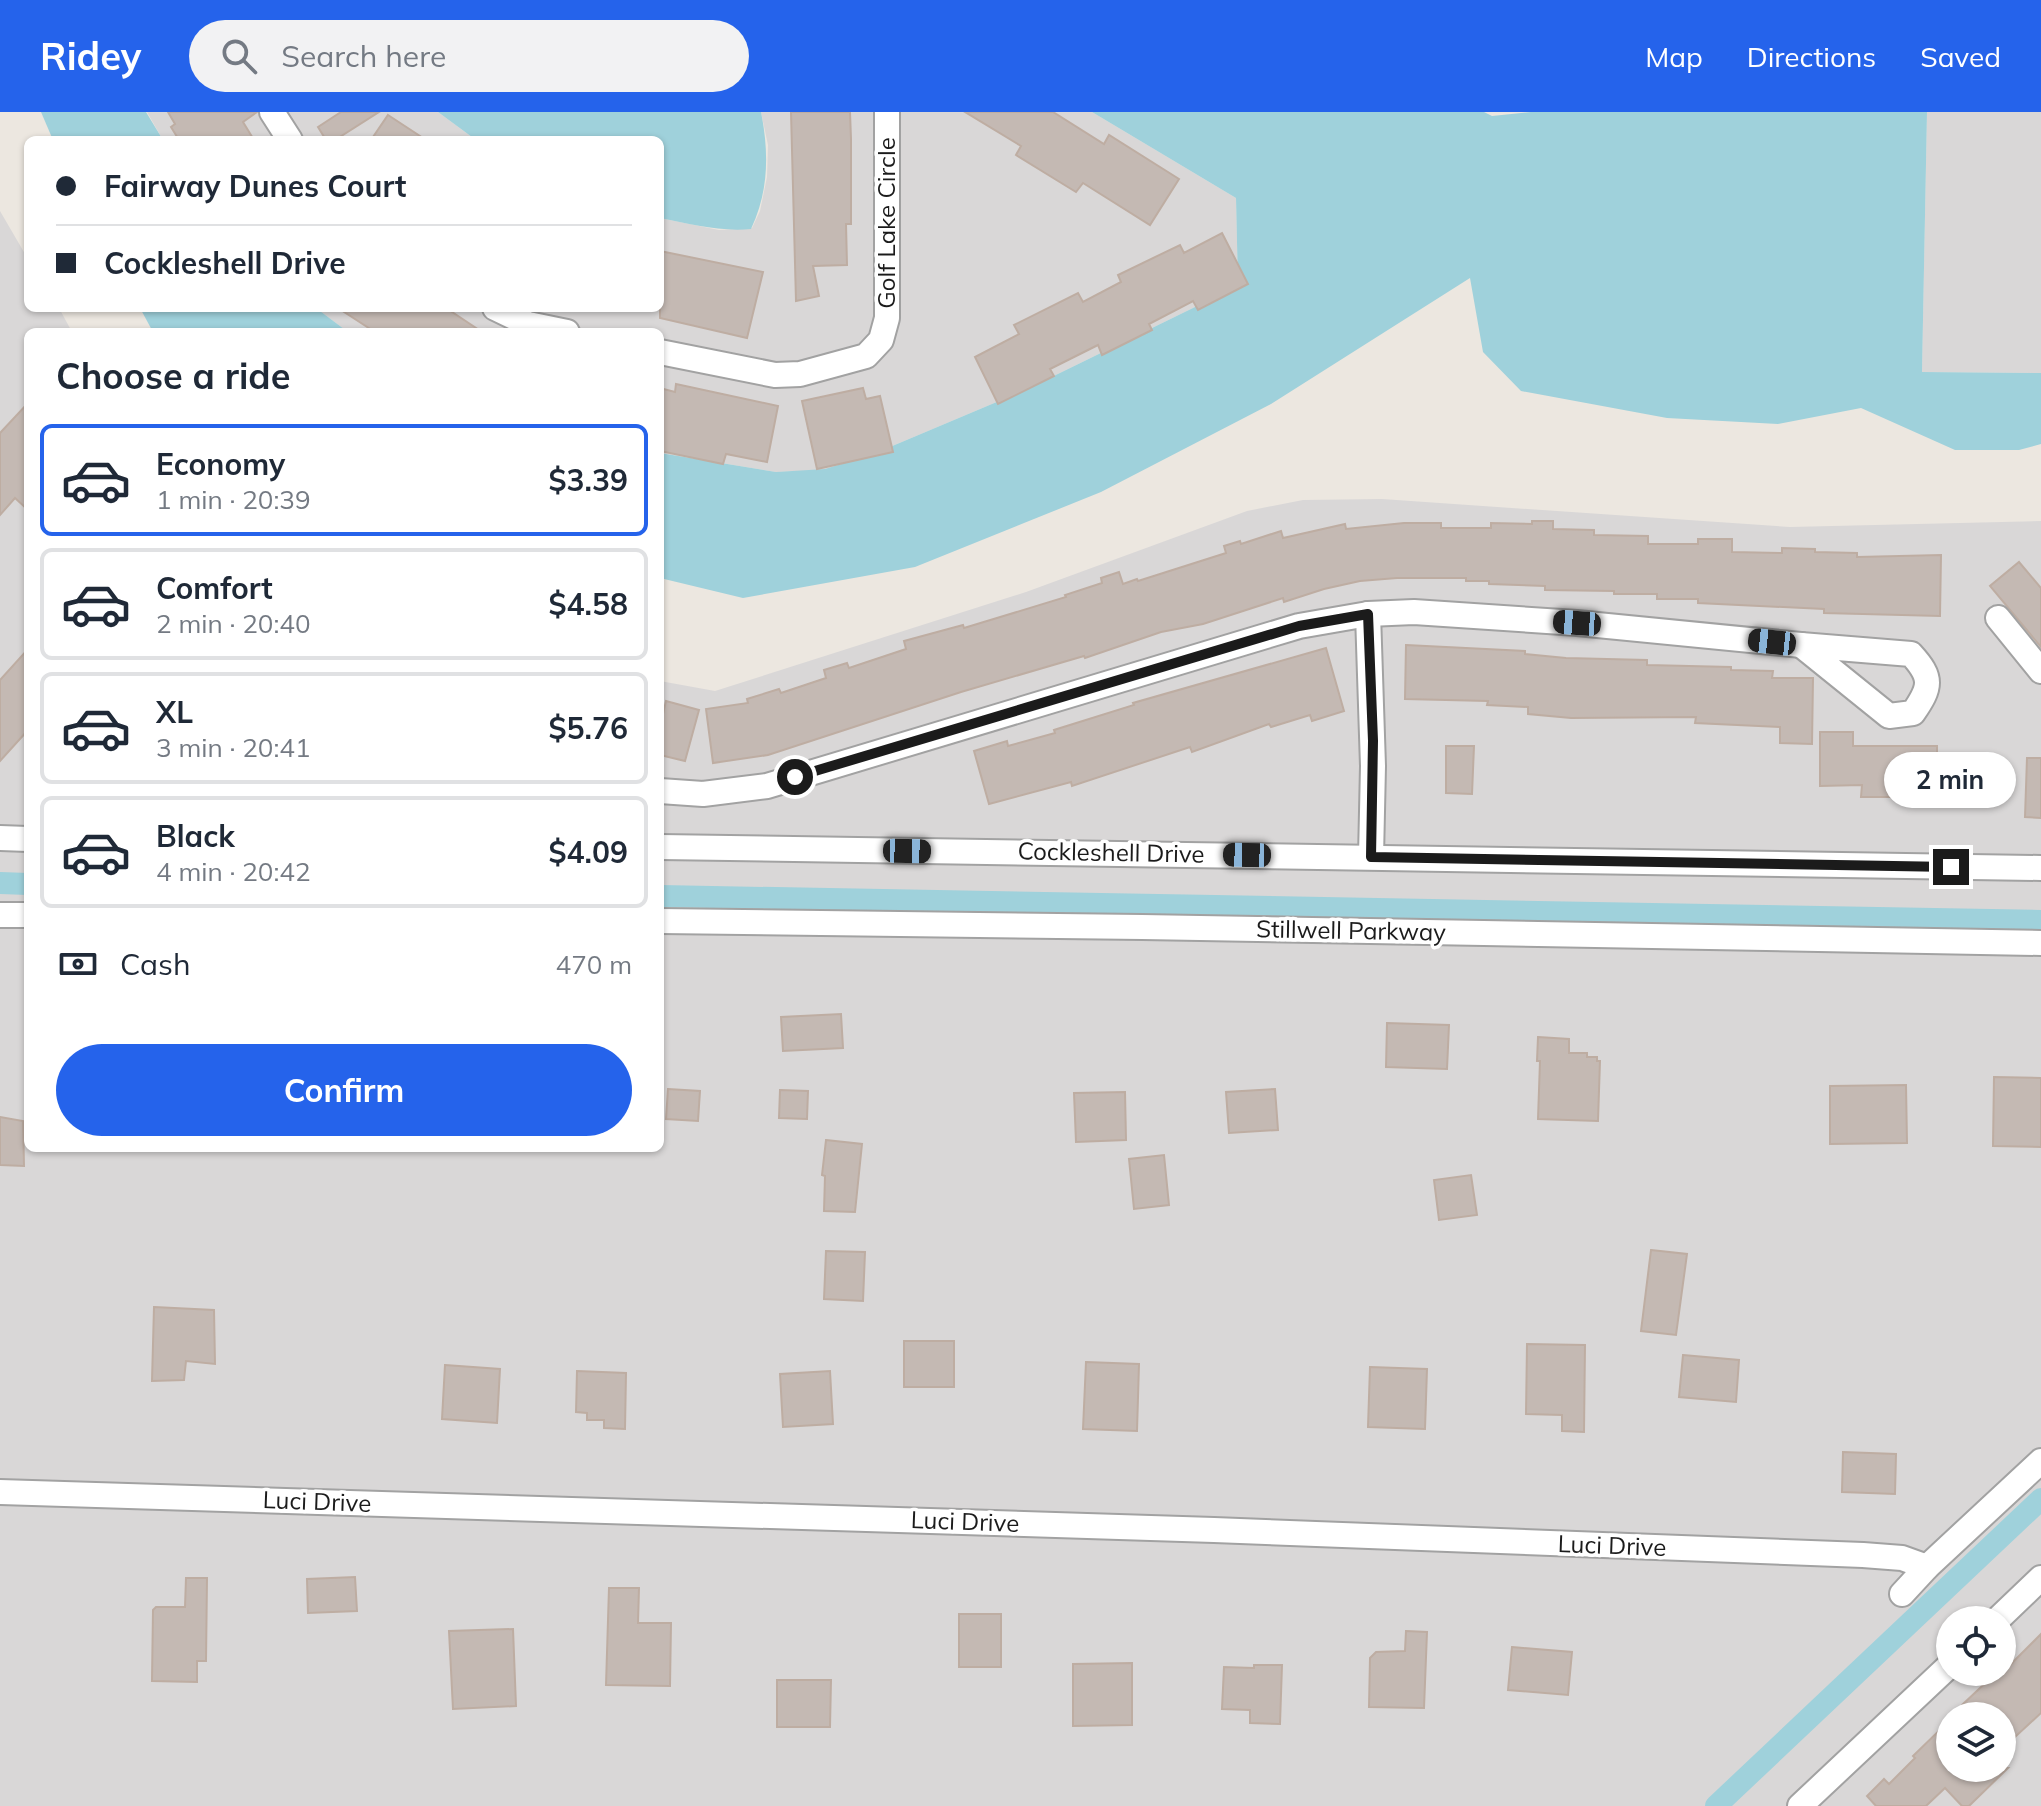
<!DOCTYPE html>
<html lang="en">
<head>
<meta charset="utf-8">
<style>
  body { margin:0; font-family:Mulish,sans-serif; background:#f2f2f3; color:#1f2937; height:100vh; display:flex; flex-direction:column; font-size:30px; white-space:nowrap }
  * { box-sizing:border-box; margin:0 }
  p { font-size:26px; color:#747a83 }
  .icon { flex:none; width:44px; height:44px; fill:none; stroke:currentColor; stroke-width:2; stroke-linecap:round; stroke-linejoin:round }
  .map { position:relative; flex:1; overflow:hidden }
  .details { position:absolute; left:24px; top:216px; width:640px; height:824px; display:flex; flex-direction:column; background:#fff; border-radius:12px; box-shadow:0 2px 6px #0004 }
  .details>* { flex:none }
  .hud { position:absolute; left:24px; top:24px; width:640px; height:176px; border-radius:12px; box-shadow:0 2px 6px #0004; display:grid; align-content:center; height:176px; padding:0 32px; background:#fff }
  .tools { position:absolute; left:1936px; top:1494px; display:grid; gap:16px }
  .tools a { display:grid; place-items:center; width:80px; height:80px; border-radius:50%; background:#fff; box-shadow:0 2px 6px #0004; font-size:40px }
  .end { position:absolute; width:36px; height:36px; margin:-18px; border:10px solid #1b1b1b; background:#fff; box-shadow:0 0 0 4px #fff }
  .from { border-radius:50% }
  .bubble { position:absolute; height:56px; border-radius:28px; background:#fff; box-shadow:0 2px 6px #0004; font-size:26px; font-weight:700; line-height:56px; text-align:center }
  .car { position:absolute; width:24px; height:48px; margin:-24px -12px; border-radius:10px; box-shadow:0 0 6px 2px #0007; background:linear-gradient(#222 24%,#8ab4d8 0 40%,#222 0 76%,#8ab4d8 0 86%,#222 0) }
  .hud b { display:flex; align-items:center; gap:28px; height:76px; font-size:30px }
  .hud b+b { border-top:2px solid #e0e1e3 }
  .hud i { width:20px; height:20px; background:#1f2937 }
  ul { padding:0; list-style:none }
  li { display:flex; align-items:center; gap:24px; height:112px; margin:0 16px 12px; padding:0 16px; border:4px solid #e0e1e3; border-radius:12px }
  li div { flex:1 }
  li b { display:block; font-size:30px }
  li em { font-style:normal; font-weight:700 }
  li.selected { border-color:#2563eb }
  li>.icon { width:72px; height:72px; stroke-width:1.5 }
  h2 { padding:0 32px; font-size:36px; line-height:96px }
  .pay { display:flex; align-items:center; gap:20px; height:88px; padding:0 32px; font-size:30px }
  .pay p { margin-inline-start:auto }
  .cta { display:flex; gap:16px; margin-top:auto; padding:16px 32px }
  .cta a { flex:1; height:92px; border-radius:48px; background:#2563eb; color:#fff; font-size:32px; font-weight:700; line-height:92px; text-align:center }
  header { display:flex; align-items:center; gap:48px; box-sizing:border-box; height:112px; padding:0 40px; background:#2563eb; color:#fff }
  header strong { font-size:38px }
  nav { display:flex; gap:44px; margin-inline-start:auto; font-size:28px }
  .search { width:560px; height:72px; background:#f2f2f3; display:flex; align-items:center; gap:20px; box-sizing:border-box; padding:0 28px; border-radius:44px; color:#747a83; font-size:30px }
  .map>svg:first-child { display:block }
  .residential { fill:#d9d7d7; fill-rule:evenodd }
  .water { fill:#9fd1db }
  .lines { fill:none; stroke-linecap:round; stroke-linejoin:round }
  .canal { stroke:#9fd1db; stroke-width:22 }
  .building { fill:#c4b9b3; stroke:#beada2; stroke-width:2 }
  .street-casing { stroke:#a2a2a2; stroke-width:28 }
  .street { stroke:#fff; stroke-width:24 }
  .route { stroke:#1b1b1b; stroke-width:10 }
  .labels { text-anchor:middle; stroke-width:7; stroke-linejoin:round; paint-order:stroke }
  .street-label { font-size:24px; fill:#1b1b1b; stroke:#fff }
</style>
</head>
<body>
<header>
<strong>Ridey</strong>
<div class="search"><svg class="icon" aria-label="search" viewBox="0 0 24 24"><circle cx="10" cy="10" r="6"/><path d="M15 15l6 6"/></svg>Search here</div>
<nav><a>Map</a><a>Directions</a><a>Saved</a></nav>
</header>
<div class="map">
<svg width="2041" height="1694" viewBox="0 0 2041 1694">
  <rect width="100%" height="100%" fill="#ece7e0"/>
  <g class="residential">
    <path d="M147 0H438L476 28H163Z"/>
    <path d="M761 0H1092L1236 86 1238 174 1023 279 871 343 825 358 776 360 660 341V220H348L316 196H660V106L719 118 752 116 760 99 767 65 768 33Z"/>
    <path d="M1927 0H2041V261L1922 260Z"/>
    <path d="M0 99 28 147V196H59L72 220H28V1036H660V569L715 579 1026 480 1247 399 1303 388 1382 387 1790 415 2041 409V1694H0ZM1950 1508H2002V1560H1950ZM1950 1604H2002V1656H1950Z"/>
  </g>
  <g class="water">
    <path d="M41 0H146L163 28H53Z"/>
    <path d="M438 0H761C769 40 769 79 751 117 720 120 691 112 660 106V28H476Z"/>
    <path d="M1092 0H1484L1492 4 1531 0H1927L1922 260 2041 261V332L2019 338H1955L1861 296 1778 312 1667 306 1521 279 1483 240 1470 166 1271 292 1101 380 915 455 743 486 660 466V341L776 360 825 357 871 343 1023 279 1238 174 1236 86Z"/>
    <path d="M140 196H316L348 220H153Z"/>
  </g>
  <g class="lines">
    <g class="canal">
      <path d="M0 771 28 772"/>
      <path d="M660 784 2041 809"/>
      <path d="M1716 1694 2041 1387"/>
    </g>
  </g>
  <g class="building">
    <path d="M168 0H257L243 10 254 28H179L171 15 175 12Z"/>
    <path d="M341 0H379L335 28H326L318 15Z"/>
    <path d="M791 0H850L851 27V112H846L847 153 813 154 819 184 796 189Z"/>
    <path d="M965 0H1053L1104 32 1109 23 1179 67 1150 113 1083 71 1076 80 1016 43 1021 34Z"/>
    <path d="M388 3 426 28H371Z"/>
    <path d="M1222 121 1248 172 1198 198 1193 189 1149 212 1152 218 1102 243 1098 233 1050 257 1054 264 998 292 975 245 1019 222 1014 213 1078 181 1083 190 1121 170 1118 163 1180 133 1184 141Z"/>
    <path d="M660 139 763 160 747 226 660 206Z"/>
    <path d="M338 196H446L482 220H375Z"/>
    <path d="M676 272 778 294 767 350 726 342 723 352 660 339V276L675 280Z"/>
    <path d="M863 276 866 287 880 284 893 340 817 357 802 289Z"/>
    <path d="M28 291V398L15 386 0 403V321Z"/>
    <path d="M1532 409H1553V417L1594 418V423L1648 424V432H1698V427H1732V440L1782 441V436L1815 437V440L1857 441V445L1941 443 1940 504 1824 501V497L1698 491V487H1657V482H1614V479L1545 478V474L1489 472V469H1466V466H1397L1360 469 1324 477 1284 490 1283 486 1203 512 1161 520 1085 546 1084 544 961 580 768 643 713 651 706 597 748 591 747 587 779 577 781 581 826 566 824 558 847 551 849 556 906 537 904 529 963 513 964 516 1066 485 1065 483 1102 471 1101 466 1119 460 1123 472 1137 467 1138 469 1226 441 1224 434 1240 429 1241 432 1281 419 1283 426 1345 412 1346 417 1404 411H1441V416H1491V411L1532 412Z"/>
    <path d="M2019 450 2041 476V535L1990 474Z"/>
    <path d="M1406 533 1525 539V542L1566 546 1647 548V553L1731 555V558L1773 559 1772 566H1813L1812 632 1780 631V615L1695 611 1696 605 1571 606 1528 602V595L1487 593 1488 589 1405 587Z"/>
    <path d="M1326 536 1344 599 1312 609 1310 603 1271 615 1269 612 1192 640 1190 635 1072 674 1071 670 989 692 974 639 1007 629 1008 634 1055 621 1054 618 1134 593 1133 591Z"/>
    <path d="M28 537V618L0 649V568Z"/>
    <path d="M666 589 699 598 685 649 660 643V615Z"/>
    <path d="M1820 620H1853V634H1937V689L1905 688V685H1861L1862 673 1820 674Z"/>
    <path d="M1446 634H1474L1472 682 1446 681Z"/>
    <path d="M2027 646H2041V706L2025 705Z"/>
    <path d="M841 902 843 936 783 939 781 905Z"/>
    <path d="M1387 911 1449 913 1447 957 1386 955Z"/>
    <path d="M1538 925 1569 927V941H1587V945H1597V949H1600L1598 1009 1538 1007 1540 949H1537Z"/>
    <path d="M1994 965 2041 966V1035L1993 1034Z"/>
    <path d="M1906 973 1907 1031 1830 1032V974Z"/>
    <path d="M668 977 700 979 698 1009 666 1007Z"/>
    <path d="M1275 977 1278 1018 1229 1021 1226 980Z"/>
    <path d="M780 978 808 979 807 1007 779 1006Z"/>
    <path d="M1125 980 1126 1028 1076 1030 1074 981Z"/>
    <path d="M0 1005 23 1009 24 1054 0 1053Z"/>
    <path d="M826 1028 862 1032 855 1100 824 1099 825 1064 822 1063Z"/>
    <path d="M1164 1043 1169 1093 1134 1097 1129 1047Z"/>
    <path d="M1471 1063 1477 1103 1439 1108 1434 1068Z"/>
    <path d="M1651 1138 1687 1142 1676 1223 1641 1219Z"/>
    <path d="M826 1139 865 1140 863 1189 824 1187Z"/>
    <path d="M154 1195 214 1198 215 1252 186 1249 184 1268 152 1269Z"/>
    <rect x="904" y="1229" width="50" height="46"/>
    <path d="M1527 1232 1585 1233 1584 1320 1562 1319V1303L1526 1302Z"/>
    <path d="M1683 1243 1739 1248 1736 1290 1679 1285Z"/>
    <path d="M1086 1250 1139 1252 1137 1319 1083 1317Z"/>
    <path d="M445 1253 500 1257 497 1311 442 1307Z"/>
    <path d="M1370 1255 1427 1257 1425 1317 1368 1315Z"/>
    <path d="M577 1259 626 1261 625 1317 604 1316V1308H587V1301L576 1300Z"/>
    <path d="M830 1259 833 1312 783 1315 780 1262Z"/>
    <path d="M1843 1340 1896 1342 1895 1382 1842 1380Z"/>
    <path d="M355 1465 357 1499 308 1501 307 1467Z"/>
    <path d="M186 1466H207L206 1549H197V1570L152 1569 153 1498 156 1495H185Z"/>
    <path d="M609 1476H639L638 1511H671L670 1574 606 1573Z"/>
    <rect x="959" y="1502" width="42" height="53"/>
    <path d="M513 1517 516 1594 453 1597 449 1519Z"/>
    <path d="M1406 1519 1427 1520 1424 1596 1369 1595 1370 1546 1376 1540 1405 1539Z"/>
    <path d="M2041 1522V1601L2002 1637V1604H1954L1962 1593 1994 1563 1997 1566Z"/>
    <path d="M1512 1535 1572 1540 1568 1583 1508 1578Z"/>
    <path d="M1132 1551V1613L1073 1614V1552Z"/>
    <path d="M1254 1553H1282L1280 1612 1250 1611V1598L1222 1597 1224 1555 1254 1556Z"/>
    <path d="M777 1568H831L830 1615H777Z"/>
    <path d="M1950 1608V1656H2008L1969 1694H1962L1945 1676 1926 1694H1876L1867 1684 1884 1667 1889 1672 1915 1646 1913 1644Z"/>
  </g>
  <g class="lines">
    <g class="street-casing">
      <g id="street">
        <path d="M272 0 290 28"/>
        <path d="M495 196 528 212 567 220"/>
        <path d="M660 240 775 263 800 262 866 244 881 228 887 206V0"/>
        <path d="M1368 502 1373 654 1371 745"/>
        <path d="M1998 506 2041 559"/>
        <path d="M1801 533 1911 542C1933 566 1931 575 1913 601L1889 604Z"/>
        <path d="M660 679 703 682 767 674 1299 514 1368 502 1414 500 1577 511 1801 533"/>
        <path d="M0 726 28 727"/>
        <path d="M660 735 2041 756"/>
        <path d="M0 803H28"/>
        <path d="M660 809 1142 815 2041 831"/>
        <path d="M0 1380 1214 1418 1863 1443 1902 1446 1927 1455"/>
        <path d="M1902 1482 1927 1455 2041 1349"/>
        <path d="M1997 1508 2041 1466"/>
        <path d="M1800 1694 1950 1553"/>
      </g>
    </g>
    <use href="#street" class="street"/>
  </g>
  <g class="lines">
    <path class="route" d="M795 665 1299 514 1368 502 1373 629 1371 745 1951 755"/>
  </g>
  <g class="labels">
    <g class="street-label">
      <text transform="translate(887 111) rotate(-90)" y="8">Golf Lake Circle</text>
      <text transform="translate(1111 741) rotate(1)" y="8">Cockleshell Drive</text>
      <text transform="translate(1351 819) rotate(1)" y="8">Stillwell Parkway</text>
      <text transform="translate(317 1390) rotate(2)" y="8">Luci Drive</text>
      <text transform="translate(965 1410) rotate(2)" y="8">Luci Drive</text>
      <text transform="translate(1612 1434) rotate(2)" y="8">Luci Drive</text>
    </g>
  </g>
</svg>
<div class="tools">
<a><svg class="icon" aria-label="locate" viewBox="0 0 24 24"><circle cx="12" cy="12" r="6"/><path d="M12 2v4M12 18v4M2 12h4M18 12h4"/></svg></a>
<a><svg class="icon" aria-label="layers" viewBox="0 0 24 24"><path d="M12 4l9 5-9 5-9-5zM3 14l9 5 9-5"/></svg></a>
</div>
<i class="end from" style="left:795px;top:665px"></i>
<i class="end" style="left:1951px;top:755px"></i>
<div class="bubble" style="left:1884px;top:640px;width:132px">2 min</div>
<i class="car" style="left:1577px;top:511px;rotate:274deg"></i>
<i class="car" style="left:1772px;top:530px;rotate:276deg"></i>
<i class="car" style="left:907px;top:739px;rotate:91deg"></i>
<i class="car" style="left:1247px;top:743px;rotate:271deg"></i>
<div class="hud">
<b><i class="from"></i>Fairway Dunes Court</b>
<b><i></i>Cockleshell Drive</b>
</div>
<section class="details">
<h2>Choose a ride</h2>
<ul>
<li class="selected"><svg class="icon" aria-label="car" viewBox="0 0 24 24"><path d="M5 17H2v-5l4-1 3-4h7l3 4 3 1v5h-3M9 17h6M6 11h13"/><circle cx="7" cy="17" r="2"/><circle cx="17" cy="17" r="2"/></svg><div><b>Economy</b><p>1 min · 20:39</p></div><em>$3.39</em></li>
<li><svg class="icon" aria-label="car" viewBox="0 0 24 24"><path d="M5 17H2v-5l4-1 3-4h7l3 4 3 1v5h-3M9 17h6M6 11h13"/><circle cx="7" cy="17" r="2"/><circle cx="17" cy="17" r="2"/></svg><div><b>Comfort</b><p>2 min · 20:40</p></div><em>$4.58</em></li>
<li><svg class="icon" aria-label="car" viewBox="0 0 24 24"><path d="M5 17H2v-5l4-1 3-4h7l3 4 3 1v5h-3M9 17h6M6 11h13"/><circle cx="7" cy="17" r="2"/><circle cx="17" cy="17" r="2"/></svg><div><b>XL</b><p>3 min · 20:41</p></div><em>$5.76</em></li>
<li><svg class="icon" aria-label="car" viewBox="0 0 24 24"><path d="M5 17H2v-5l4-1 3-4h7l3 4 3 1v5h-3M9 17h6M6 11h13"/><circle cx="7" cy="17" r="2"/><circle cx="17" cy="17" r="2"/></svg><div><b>Black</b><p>4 min · 20:42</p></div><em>$4.09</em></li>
</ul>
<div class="pay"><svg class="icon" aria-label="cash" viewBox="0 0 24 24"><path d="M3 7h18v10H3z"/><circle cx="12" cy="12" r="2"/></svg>Cash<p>470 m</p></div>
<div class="cta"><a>Confirm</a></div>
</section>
</div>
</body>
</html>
